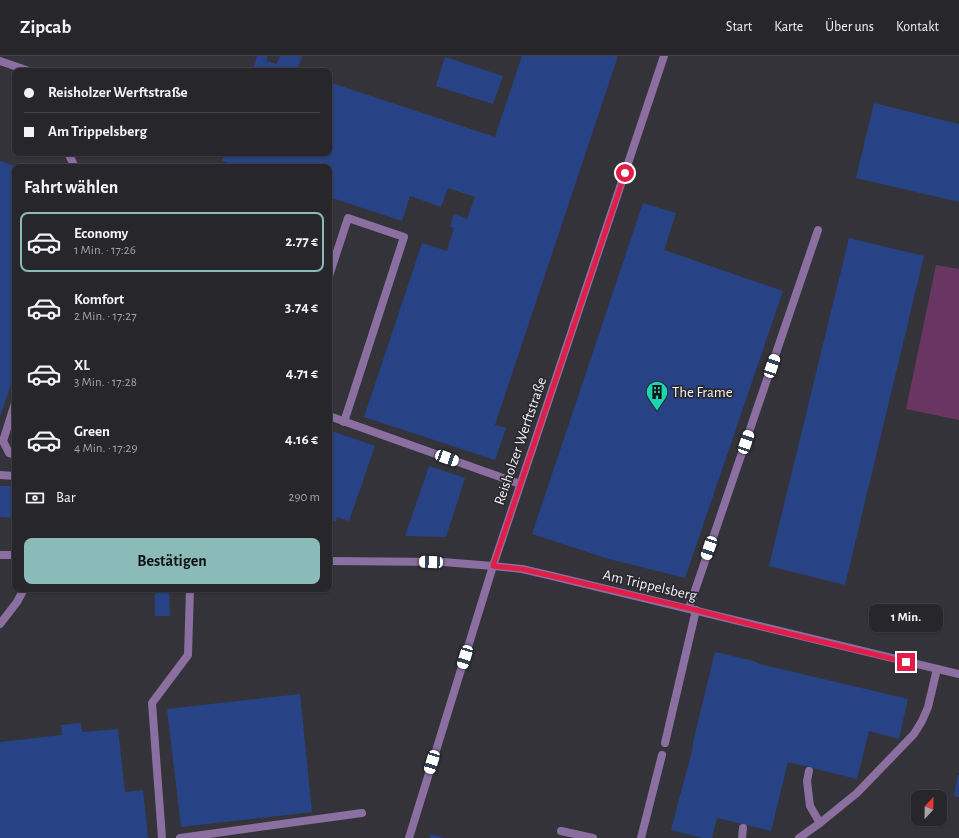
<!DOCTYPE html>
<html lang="de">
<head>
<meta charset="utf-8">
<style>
  body { margin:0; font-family:"Alegreya Sans",sans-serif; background:#2e2e33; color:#f1f3f6; height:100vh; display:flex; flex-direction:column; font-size:15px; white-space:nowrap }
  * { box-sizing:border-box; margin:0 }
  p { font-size:13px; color:#a4a5a9 }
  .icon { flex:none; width:22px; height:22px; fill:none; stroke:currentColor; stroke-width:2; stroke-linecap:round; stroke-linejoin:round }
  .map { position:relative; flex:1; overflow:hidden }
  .side { position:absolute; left:12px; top:108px; width:320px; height:428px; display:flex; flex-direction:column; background:#26262b; border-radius:8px; box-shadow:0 1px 3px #0004,0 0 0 1px #424347 }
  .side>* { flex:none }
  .guide { position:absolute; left:12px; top:12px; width:320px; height:88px; border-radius:8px; box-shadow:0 1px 3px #0004,0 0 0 1px #424347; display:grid; align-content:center; height:88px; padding:0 12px; background:#26262b }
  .needle { width:26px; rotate:22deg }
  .tools { position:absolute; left:911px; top:734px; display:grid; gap:8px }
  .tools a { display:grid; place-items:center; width:36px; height:36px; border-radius:8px; background:#26262b; box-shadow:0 1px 3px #0004,0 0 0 1px #424347; font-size:20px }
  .end { position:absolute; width:18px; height:18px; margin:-9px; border:5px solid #e11d48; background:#fff; box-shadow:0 0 0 2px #fff }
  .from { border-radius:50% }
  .bubble { position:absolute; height:28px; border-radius:8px; background:#26262b; box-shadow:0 1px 3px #0004,0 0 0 1px #424347; font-size:13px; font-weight:700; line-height:28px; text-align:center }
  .car { position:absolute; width:12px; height:24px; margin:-12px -6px; border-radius:5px; box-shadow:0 0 3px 1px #0007; background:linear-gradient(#fff 24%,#345 0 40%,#fff 0 76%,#345 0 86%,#fff 0) }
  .guide b { display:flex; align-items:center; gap:14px; height:38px; font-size:15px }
  .guide b+b { border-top:1px solid #424347 }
  .guide i { width:10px; height:10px; background:#f1f3f6 }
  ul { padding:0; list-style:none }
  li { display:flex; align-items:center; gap:12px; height:60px; margin:0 8px 6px; padding:0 4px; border:2px solid transparent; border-radius:8px }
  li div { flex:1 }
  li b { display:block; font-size:15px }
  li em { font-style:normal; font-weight:700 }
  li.active { border-color:#8bbbb9 }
  li>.icon { width:36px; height:36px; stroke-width:1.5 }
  h2 { padding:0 12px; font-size:18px; line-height:48px }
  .pay { display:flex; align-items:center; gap:10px; height:44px; padding:0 12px; font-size:15px }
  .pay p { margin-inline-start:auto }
  .cta { display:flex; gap:8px; margin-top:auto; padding:8px 12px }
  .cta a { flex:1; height:46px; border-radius:8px; background:#8bbbb9; color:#111; font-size:16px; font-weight:700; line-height:46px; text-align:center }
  header { display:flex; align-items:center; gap:24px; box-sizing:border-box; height:56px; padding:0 20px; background:#26262b; border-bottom:1px solid #424347 }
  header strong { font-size:19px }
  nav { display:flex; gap:22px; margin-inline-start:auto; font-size:14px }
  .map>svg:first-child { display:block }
  .green { fill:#693663 }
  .building { fill:#274386 }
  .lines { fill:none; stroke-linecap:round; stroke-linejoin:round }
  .service { stroke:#8a6fa0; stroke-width:8 }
  .minor { stroke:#8a6fa0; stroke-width:8 }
  .tertiary { stroke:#8a6fa0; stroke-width:8 }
  .route { stroke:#e11d48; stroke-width:5 }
  .labels { text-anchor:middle; stroke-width:3.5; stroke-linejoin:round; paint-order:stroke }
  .poi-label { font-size:15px; fill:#f2f2f6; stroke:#29292f; text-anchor:start }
  .street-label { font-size:15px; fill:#f2f2f6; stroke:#29292f }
</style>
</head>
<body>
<header>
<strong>Zipcab</strong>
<nav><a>Start</a><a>Karte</a><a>Über uns</a><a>Kontakt</a></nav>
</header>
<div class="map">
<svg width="959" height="782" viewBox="0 0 959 782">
  <rect width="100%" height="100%" fill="#333339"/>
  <path class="green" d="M936 209 959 213V364L906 353Z"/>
  <g class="building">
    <path d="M257 0H268L266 5 277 8 280 0H302L297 15H252Z"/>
    <path d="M522 0H618L495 369 506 372 495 404 364 361 422 187 447 195 454 172 450 170 454 158 467 163 475 141 448 132 441 151 410 140 402 165 329 141V111H240L222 105 224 97H329V26L495 81Z"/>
    <path d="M445 1 503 20 493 48 436 30Z"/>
    <path d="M874 47 959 68V146L856 122Z"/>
    <path d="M0 105 15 110V316L0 361Z"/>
    <path d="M643 147 676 157 664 194 783 235 685 522 609 503 532 478Z"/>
    <path d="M849 182 924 200 845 529 769 510Z"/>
    <path d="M329 374 375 390 349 465 337 461 336 465H329Z"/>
    <path d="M429 410 465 422 446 481 405 480Z"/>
    <path d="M0 430H15V462L0 461Z"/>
    <path d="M155 535H169L170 560H155Z"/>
    <path d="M715 596 754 605 760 608 908 643 899 683 869 675 857 723 788 706 771 775 717 762 712 782H702L671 774 692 695 693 686Z"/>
    <path d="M300 638 312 756 181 771 167 653Z"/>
    <path d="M81 667 82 676 118 673 125 736 143 734 148 782H0V686L62 679 61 669Z"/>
    <path d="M958 719H959V741L954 740Z"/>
    <path d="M431 778 444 782H430Z"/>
  </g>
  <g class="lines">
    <g class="service">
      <path d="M0 5 29 15"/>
      <path d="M68 97 75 111"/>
      <path d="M329 220 348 162 404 181 344 366"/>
      <path d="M15 347 3 385 9 397 15 399"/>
      <path d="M329 360 520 428"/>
      <path d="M0 419 15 420"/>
      <path d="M689 552 818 174"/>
      <path d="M0 568 17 546 24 533"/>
      <path d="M665 687 696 554"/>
      <path d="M809 715 807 725 810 750 820 767"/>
      <path d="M561 775 593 782"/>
      <path d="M162 782 152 647 188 599 190 533"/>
      <path d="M180 782 362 757"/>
      <path d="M641 782 662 699"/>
      <path d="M742 782 743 772"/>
      <path d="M799 782 820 767 857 737 914 678 922 665 928 651 937 613"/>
    </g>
    <g class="minor">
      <path d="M0 499H15"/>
      <path d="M329 505 443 506 493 510 409 782"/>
    </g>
    <path class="tertiary" d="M664 0 493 510 522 513 548 519 959 618"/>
  </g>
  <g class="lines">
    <path class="route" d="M625 117 493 510 522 513 548 519 696 554 753 569 906 606"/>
  </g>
  <defs>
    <g id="building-pin" transform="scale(1.15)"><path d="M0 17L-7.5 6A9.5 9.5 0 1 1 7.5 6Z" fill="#1bd5b1" stroke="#29292f"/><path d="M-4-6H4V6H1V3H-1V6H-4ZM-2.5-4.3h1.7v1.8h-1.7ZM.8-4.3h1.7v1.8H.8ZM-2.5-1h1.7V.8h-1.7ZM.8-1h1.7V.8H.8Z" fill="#111"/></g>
  </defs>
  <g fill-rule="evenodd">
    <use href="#building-pin" x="657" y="336"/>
  </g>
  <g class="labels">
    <g class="poi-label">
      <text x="672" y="341">The Frame</text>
    </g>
    <g class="street-label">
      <text transform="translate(520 385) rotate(-71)" y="5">Reisholzer Werftstraße</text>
      <text transform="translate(650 529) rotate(13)" y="5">Am Trippelsberg</text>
    </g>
  </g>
</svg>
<div class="tools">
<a><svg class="needle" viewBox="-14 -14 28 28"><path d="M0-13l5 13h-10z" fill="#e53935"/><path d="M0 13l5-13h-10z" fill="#a4a5a9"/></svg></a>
</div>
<i class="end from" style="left:625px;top:117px"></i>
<i class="end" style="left:906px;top:606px"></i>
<div class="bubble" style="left:869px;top:548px;width:74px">1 Min.</div>
<i class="car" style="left:772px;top:310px;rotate:19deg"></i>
<i class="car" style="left:746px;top:386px;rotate:19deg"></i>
<i class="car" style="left:447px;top:402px;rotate:110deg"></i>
<i class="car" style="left:709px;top:492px;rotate:199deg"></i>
<i class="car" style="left:431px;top:506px;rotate:272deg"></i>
<i class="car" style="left:465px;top:601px;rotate:197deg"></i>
<i class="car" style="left:432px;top:706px;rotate:197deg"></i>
<div class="guide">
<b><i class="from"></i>Reisholzer Werftstraße</b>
<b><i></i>Am Trippelsberg</b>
</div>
<section class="side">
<h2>Fahrt wählen</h2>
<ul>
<li class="active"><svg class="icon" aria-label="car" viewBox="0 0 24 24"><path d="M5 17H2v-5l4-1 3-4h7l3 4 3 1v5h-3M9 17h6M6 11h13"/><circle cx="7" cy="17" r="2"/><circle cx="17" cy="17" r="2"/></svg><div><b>Economy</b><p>1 Min. · 17:26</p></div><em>2.77 €</em></li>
<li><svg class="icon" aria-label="car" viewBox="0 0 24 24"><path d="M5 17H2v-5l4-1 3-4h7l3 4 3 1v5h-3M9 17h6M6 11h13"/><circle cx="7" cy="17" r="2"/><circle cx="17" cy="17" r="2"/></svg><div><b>Komfort</b><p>2 Min. · 17:27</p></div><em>3.74 €</em></li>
<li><svg class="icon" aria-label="car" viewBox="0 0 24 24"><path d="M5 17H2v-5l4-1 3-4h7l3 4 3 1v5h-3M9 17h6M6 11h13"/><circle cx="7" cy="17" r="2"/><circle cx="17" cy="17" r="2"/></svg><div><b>XL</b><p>3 Min. · 17:28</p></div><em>4.71 €</em></li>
<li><svg class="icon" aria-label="car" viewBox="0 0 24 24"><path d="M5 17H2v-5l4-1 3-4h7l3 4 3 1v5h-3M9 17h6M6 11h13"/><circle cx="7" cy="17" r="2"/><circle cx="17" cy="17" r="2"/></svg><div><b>Green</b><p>4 Min. · 17:29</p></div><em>4.16 €</em></li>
</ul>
<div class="pay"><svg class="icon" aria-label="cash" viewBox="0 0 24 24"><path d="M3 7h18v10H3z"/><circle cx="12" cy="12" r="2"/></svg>Bar<p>290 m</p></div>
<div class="cta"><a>Bestätigen</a></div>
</section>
</div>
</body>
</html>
